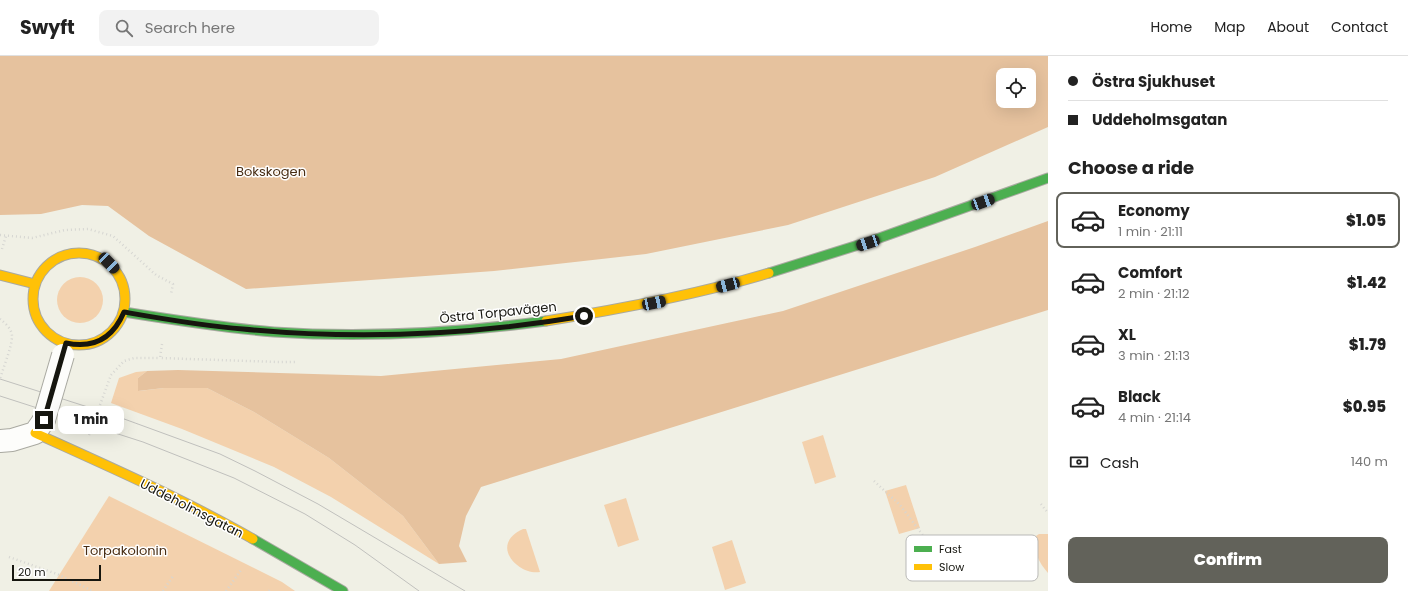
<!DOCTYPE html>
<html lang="en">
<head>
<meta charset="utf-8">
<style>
  body { margin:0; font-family:Poppins,sans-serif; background:#f2f2f2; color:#222; height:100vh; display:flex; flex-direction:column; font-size:15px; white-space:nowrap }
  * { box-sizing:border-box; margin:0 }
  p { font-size:13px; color:#767676 }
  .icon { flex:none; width:22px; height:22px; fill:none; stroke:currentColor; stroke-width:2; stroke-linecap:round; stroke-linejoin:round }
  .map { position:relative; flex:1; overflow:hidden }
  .sheet { display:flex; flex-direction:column; background:#fff; width:360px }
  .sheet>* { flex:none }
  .guide { display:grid; align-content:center; height:88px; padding:0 20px; background:#fff }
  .controls { position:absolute; left:996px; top:12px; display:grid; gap:8px }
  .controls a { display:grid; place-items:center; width:40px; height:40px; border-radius:8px; background:#fff; box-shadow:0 4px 16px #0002; font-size:20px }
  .scale { position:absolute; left:12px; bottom:10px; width:89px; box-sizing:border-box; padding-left:4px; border:2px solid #16160f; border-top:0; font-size:11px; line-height:14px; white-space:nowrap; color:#16160f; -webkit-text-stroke:3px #fff; paint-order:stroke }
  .end { position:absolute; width:18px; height:18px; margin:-9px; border:5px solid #16160f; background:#fff; box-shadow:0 0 0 2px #fff }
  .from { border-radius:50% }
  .bubble { position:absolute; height:28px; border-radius:8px; background:#fff; box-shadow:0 4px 16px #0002; font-size:13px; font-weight:800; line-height:28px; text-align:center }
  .car { position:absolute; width:12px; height:24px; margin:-12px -6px; border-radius:5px; box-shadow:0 0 3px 1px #0007; background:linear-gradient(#222 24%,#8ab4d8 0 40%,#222 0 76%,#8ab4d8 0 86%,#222 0) }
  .guide b { display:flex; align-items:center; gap:14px; height:38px; font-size:15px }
  .guide b+b { border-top:1px solid #e0e0e0 }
  .guide i { width:10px; height:10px; background:#222 }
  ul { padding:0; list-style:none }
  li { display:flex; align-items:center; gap:12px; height:56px; margin:0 8px 6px; padding:0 12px; border:2px solid transparent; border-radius:8px }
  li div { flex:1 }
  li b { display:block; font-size:15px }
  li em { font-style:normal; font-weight:800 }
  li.selected { border-color:#62625a }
  li>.icon { width:36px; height:36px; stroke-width:1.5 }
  h2 { padding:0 20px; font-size:18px; line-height:48px }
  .pay { display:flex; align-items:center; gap:10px; height:44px; padding:0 20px; font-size:15px }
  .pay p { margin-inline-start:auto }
  .button { display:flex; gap:8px; margin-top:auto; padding:8px 20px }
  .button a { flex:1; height:46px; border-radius:8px; background:#62625a; color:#fff; font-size:16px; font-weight:800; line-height:46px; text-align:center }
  header { display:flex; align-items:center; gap:24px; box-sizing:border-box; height:56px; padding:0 20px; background:#fff; border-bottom:1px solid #e0e0e0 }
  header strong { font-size:19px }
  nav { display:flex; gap:22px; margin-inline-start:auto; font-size:14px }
  .search { width:280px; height:36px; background:#f2f2f2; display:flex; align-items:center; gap:10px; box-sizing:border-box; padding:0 14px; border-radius:8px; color:#767676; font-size:15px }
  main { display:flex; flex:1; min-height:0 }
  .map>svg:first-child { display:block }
  .green { fill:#f3d1ad }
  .forest { fill:#e6c29e; fill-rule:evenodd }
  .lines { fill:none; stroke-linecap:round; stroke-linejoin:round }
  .street-casing { stroke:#a9a9a1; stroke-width:24 }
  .fast-casing { stroke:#a9a9a1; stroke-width:11 }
  .slow-casing { stroke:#a9a9a1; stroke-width:11 }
  .path { stroke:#d6d6d2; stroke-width:2.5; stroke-dasharray:1 3; stroke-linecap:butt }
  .street { stroke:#fdfdfb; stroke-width:22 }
  .fast { stroke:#4caf50; stroke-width:9 }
  .slow { stroke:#ffc107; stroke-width:9 }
  .tram { stroke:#c0c0bd; stroke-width:1 }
  .street-bridge-casing { stroke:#a9a9a1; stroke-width:24; stroke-linecap:butt }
  .path-bridge { stroke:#d6d6d2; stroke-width:2.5; stroke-dasharray:1 3; stroke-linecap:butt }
  .street-bridge { stroke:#fdfdfb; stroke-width:22 }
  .route { stroke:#16160f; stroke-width:5 }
  .labels { text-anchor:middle; stroke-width:3; stroke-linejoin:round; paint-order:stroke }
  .park-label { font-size:13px; fill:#482d14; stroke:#fff }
  .street-label { font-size:13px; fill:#16160f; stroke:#fff }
  .key { fill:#fff; stroke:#b9b9b7; stroke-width:1 }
  .key-label { font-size:11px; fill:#16160f }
</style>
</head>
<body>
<header>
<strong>Swyft</strong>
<div class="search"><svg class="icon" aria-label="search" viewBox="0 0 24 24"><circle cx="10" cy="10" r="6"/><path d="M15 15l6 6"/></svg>Search here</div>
<nav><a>Home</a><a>Map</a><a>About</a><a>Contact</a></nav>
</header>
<main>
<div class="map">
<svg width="1048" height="535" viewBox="0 0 1048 535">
  <rect width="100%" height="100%" fill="#f0f0e5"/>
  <g class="green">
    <circle cx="80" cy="244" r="23"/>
    <path d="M147 315 138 322 139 335 164 332H207L254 356 329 402 403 460 439 508 331 441 274 411 182 373 111 347 119 322 136 316Z"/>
    <path d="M823 379 836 421 815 428 802 386Z"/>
    <path d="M906 429 920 472 899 478 885 435Z"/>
    <path d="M109 440 282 526 295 535H49Z"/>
    <path d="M626 442 639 484 618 491 604 449Z"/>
    <path d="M523 473H526L540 516C519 520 488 489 523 473Z"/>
    <path d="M1039 478H1048V517C1039 507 1032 494 1036 480Z"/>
    <path d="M732 484 746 527 725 534 712 491Z"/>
  </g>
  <g class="forest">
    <path d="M0 0H1048V71L935 121 788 169 646 198 494 215 246 233 149 180 108 150 82 149 41 158 0 159ZM1003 19H1029V45H1003Z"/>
    <path d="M1048 165V254L481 431 466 460 459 490 467 506 439 508 403 460 329 402 254 356 207 332H164L138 335V322L147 315 178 314 381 320 561 303 783 255 975 191Z"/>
  </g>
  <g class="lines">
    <g class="street-casing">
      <path id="street" d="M0 385 12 384 35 377 44 364"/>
    </g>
    <g class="fast-casing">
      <g id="fast">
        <path d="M769 217 871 185 1048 122"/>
        <path d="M124 256C174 264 224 272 274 276 365 282 456 277 546 265"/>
        <path d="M253 483 343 535"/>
      </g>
    </g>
    <g class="slow-casing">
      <g id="slow">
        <circle cx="79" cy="243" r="46"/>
        <path d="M0 219 35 228"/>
        <path d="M546 265C621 253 696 239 769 217"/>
        <path d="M35 377C108 410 183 443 253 483"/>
      </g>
    </g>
    <g class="path">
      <path d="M0 179 32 182 65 174 88 173 113 180 156 219 173 228 171 238"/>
      <path d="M2 193 6 180"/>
      <path d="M0 263C5 267 12 273 12 280 12 291 3 312 0 323"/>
      <path d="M162 288 160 302 278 306H297"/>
      <path d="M111 319 124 305 134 302H160"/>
      <path d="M874 425 900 449 928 486"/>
      <path d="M1041 448 1048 457"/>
      <path d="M9 501 57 518 93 535"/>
      <path d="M163 535 173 520"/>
      <path d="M226 535 241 514"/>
      <path d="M269 535 270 534"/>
    </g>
    <use href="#street" class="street"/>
    <use href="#fast" class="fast"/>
    <use href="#slow" class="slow"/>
    <g class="tram">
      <path d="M0 323 116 360 220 398 255 415 318 448 465 535"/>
      <path d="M0 340 143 386 234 422 305 458 355 489 419 535"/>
    </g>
    <g class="street-bridge-casing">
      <path id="street-bridge" d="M44 364 63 299"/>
    </g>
    <path class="path-bridge" d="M89 379 111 319"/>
    <use href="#street-bridge" class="street-bridge"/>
  </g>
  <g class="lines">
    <path class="route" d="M44 364 66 287C94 293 113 282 124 256 164 263 203 270 243 273 356 284 472 279 584 260"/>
  </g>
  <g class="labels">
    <g class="park-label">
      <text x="271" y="120">Bokskogen</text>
      <text x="125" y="499">Torpakolonin</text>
    </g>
    <g class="street-label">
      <text transform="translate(498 256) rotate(-6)" y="5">Östra Torpavägen</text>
      <text transform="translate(192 452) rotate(27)" y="5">Uddeholmsgatan</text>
    </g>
  </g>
  <rect x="906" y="479" width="132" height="46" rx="6" class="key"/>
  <rect x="914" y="490" width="18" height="6" fill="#4caf50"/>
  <rect x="914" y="508" width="18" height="6" fill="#ffc107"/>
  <g class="key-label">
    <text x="939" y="497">Fast</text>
    <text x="939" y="515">Slow</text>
  </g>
</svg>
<div class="controls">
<a><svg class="icon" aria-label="locate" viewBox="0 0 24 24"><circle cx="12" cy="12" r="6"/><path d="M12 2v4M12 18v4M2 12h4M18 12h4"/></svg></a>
</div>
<div class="scale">20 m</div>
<i class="end from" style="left:584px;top:260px"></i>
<i class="end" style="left:44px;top:364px"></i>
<div class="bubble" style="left:58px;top:350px;width:66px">1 min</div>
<i class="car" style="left:983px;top:146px;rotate:70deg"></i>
<i class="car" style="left:868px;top:187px;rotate:252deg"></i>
<i class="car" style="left:109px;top:207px;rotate:136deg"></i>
<i class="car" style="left:728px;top:229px;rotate:255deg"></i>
<i class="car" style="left:654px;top:247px;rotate:78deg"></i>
</div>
<section class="sheet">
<div class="guide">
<b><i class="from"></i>Östra Sjukhuset</b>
<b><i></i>Uddeholmsgatan</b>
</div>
<h2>Choose a ride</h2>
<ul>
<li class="selected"><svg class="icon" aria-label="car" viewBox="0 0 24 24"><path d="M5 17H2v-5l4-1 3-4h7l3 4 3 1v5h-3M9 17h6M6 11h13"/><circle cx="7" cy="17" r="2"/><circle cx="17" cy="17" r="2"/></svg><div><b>Economy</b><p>1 min · 21:11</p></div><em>$1.05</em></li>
<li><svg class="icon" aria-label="car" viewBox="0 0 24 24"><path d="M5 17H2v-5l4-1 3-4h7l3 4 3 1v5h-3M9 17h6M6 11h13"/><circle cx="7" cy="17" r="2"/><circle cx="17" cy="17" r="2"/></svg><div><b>Comfort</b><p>2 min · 21:12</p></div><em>$1.42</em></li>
<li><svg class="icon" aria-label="car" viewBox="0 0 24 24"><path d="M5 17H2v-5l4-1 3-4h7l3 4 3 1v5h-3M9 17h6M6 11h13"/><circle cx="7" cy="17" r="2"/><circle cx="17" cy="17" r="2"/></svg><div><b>XL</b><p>3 min · 21:13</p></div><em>$1.79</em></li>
<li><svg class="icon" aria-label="car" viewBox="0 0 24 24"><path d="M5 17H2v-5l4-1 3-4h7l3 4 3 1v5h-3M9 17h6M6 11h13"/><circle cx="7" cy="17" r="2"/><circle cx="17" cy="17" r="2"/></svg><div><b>Black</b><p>4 min · 21:14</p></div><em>$0.95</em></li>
</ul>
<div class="pay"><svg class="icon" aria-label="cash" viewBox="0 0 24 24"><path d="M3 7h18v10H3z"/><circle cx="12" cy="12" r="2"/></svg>Cash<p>140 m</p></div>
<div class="button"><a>Confirm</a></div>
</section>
</main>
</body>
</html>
